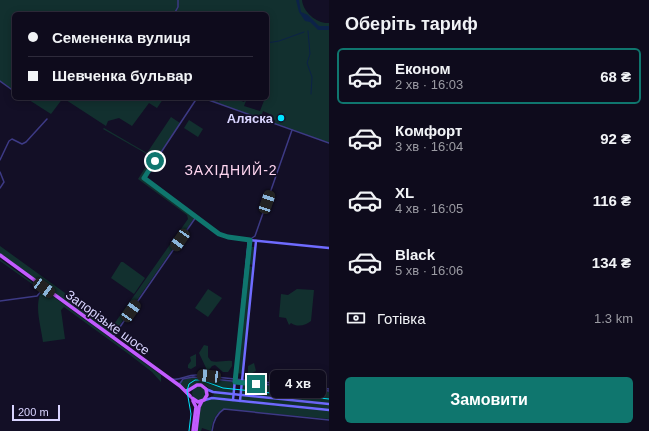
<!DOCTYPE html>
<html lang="uk">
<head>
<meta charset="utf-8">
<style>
  body { margin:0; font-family:Helvetica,sans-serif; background:#171425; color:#f1f3f6; height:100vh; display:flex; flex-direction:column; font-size:15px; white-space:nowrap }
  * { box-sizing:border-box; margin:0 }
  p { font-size:13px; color:#9b9ba3 }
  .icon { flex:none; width:22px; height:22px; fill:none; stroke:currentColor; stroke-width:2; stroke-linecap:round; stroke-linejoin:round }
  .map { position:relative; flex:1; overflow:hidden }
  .sheet { display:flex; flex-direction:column; background:#0e0b1c; width:320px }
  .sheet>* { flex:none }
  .hud { position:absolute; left:12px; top:12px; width:257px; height:88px; border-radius:6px; box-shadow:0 2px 10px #0003,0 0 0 1px #2e2b3b; display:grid; align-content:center; height:88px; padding:0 16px; background:#0e0b1c }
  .scale { position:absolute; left:12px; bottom:10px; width:48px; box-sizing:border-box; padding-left:4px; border:2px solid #d9d4ff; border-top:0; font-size:11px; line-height:14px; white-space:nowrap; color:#d9d4ff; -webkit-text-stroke:3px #130f26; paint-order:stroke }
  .end { position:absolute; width:18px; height:18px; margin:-9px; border:5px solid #0f766e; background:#fff; box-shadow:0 0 0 2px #fff }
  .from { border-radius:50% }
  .bubble { position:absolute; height:28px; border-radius:6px; background:#0e0b1c; box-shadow:0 2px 10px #0003,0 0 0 1px #2e2b3b; font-size:13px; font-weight:700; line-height:28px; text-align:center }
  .car { position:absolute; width:12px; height:24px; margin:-12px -6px; border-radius:5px; box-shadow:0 0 3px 1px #0007; background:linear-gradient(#222 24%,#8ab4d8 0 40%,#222 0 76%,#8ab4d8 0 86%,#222 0) }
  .hud b { display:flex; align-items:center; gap:14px; height:38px; font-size:15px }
  .hud b+b { border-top:1px solid #2e2b3b }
  .hud i { width:10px; height:10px; background:#f1f3f6 }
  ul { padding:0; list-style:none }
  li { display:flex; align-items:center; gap:12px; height:56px; margin:0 8px 6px; padding:0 8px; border:2px solid transparent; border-radius:6px }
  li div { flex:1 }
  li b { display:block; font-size:15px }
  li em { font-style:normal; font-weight:700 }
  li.active { border-color:#0f766e }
  li>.icon { width:36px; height:36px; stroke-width:1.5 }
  h2 { padding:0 16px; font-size:18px; line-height:48px }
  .pay { display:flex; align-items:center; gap:10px; height:44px; padding:0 16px; font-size:15px }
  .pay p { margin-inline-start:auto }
  .primary-button { display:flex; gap:8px; margin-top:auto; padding:8px 16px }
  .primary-button a { flex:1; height:46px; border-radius:6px; background:#0f766e; color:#fff; font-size:16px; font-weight:700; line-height:46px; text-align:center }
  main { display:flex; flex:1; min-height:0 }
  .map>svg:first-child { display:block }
  .green { fill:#12302f; fill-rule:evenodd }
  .water { fill:#0c2248 }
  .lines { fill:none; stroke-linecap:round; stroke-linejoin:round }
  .stream { stroke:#0c2248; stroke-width:1 }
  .street { stroke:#3d3a85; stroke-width:1.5 }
  .secondary { stroke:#6f6bff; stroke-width:2.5 }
  .primary { stroke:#c25bff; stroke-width:3.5 }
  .tram { stroke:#00e5ff; stroke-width:1 }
  .route { stroke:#0f766e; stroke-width:5 }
  .poi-dot { fill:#00e5ff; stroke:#130f26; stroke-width:1.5 }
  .labels { text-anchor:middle; stroke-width:3.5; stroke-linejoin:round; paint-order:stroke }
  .poi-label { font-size:13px; font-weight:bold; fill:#d9d4ff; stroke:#130f26; text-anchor:end }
  .street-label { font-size:13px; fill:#d9d4ff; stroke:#130f26 }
  .neighbourhood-label { font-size:14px; letter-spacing:1px; fill:#ffd6f0; stroke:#130f26 }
</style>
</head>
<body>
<main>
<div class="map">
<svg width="329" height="431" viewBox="0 0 329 431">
  <rect width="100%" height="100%" fill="#130f26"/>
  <g class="green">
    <path d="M0 0H302C303 12 317 24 329 23V143L203 98H209L219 102 220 98H236V99L244 102 247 98 244 106 260 111 265 98H267V14H14V91L0 81ZM263 111 272 115 275 121 274 122 261 117Z"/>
    <path d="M26 98H63L51 114Z"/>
    <path d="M63 98H165L163 99 157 108 149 103 132 126 119 118 108 121 106 126Z"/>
    <path d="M171 117 180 123 143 178 195 217 112 336 0 254V246L112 327 188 219 187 215 138 179 152 157 103 129 104 128 147 153Z"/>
    <path d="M189 120 203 129 198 137 184 128Z"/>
    <path d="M250 247H255L253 265 248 264Z"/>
    <path d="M0 259 36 285 35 286 0 261Z"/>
    <path d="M121 262H123L145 278 134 294 111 278Z"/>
    <path d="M248 266 253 267 242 374 237 373Z"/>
    <path d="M43 289 161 375V382L152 372 130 355 64 307 61 310 65 339 43 342C41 325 33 303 43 289Z"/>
    <path d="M208 289 222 298 208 317 195 308Z"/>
    <path d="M297 289 314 290 311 321C306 325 298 328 291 323L289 325 286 318 279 317 281 294 288 295Z"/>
    <path d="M204 345 208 346V357L211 361C217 363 225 360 232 361V366L228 372H223L215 365 212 366 209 370H207L199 353Z"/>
    <path d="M196 354V366L191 369 188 368V365L191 361 190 357Z"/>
    <path d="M254 363 256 371 248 375V366Z"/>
    <path d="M200 377 208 379 235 382 233 393 213 391 203 384H196L189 389H186L177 383 189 378Z"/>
    <path d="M243 383 329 392V403L242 394Z"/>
    <circle cx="199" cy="393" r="7"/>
    <path d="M214 393 233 395V399L213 397Z"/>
    <path d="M241 396 329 405V409L241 400Z"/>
    <path d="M212 399 329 411V419L224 409C215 413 212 422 211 431L202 428 201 431H197L200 407 203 402Z"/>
  </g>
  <path class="water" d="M296 0H299L301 12 308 15 319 26H329V30H318L310 22 305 21 299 12Z"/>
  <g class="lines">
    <g class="stream">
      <path d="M308 31 310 54 307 63 312 77 311 94"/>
      <path d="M267 43 279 41 304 32"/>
    </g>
    <g class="street">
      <path d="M174 14 178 7V0"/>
      <path d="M0 81 11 89"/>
      <path d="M197 98 144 178 221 234 229 238 249 240 255 236 292 130"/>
      <path d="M203 98 329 143"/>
      <path d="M0 160 9 141 12 139 22 144 26 142 47 119"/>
      <path d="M0 172 4 182 0 188"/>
      <path d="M0 301 37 296 44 288"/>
      <path d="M113 337 196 217"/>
      <path d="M173 379C179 381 189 374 197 375L329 389"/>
      <path d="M179 385 183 379 193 377 329 391"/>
      <path d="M212 431C213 422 216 414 224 409L329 420"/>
    </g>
    <g class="secondary">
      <path d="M206 389 213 392 329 404"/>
      <path d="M205 400 212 398 329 410"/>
      <path d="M233 400 249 240 329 248"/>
      <path d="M240 401 256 241"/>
    </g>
    <g class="primary">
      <path d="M0 255 180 386 190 396"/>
      <path d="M186 391 189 390 197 385H201L206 389 207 395 204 400 198 402 192 398"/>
      <path d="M193 431 196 407 193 401"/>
      <path d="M196 431 199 407 202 401"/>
    </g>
    <path class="tram" d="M189 431 191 414 187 391 189 384 195 380H201L223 388 329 399"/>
  </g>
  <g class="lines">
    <path class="route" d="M155 161 144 178 219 234 228 237 250 240 235 382 256 384"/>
  </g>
  <circle class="poi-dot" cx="281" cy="118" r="4"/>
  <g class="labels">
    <g class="poi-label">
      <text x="273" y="123">Аляска</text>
    </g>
    <g class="street-label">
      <text transform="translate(108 322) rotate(36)" y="5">Запорізьке шосе</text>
    </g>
    <g class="neighbourhood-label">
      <text x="231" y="175">ЗАХІДНИЙ-2</text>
    </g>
  </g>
</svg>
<div class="scale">200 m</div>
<i class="end from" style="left:155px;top:161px"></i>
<i class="end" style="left:256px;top:384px"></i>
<div class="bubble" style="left:270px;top:370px;width:56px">4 хв</div>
<i class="car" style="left:267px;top:202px;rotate:19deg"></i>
<i class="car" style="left:180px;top:240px;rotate:215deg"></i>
<i class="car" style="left:44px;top:288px;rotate:126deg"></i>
<i class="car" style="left:131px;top:311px;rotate:35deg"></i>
<i class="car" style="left:209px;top:376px;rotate:276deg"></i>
<div class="hud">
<b><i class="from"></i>Семененка вулиця</b>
<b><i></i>Шевченка бульвар</b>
</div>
</div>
<section class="sheet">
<h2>Оберіть тариф</h2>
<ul>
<li class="active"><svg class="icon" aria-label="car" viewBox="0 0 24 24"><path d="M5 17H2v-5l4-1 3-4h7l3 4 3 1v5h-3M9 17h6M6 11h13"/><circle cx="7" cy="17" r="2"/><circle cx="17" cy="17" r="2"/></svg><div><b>Економ</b><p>2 хв · 16:03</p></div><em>68 ₴</em></li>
<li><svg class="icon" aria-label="car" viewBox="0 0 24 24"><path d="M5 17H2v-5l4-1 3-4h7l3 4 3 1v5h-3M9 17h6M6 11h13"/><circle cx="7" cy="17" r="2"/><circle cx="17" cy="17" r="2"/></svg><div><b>Комфорт</b><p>3 хв · 16:04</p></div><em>92 ₴</em></li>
<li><svg class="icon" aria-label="car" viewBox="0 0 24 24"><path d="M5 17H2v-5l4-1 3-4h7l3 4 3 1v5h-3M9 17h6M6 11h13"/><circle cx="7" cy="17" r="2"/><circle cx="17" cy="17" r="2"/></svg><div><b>XL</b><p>4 хв · 16:05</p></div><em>116 ₴</em></li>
<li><svg class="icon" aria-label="car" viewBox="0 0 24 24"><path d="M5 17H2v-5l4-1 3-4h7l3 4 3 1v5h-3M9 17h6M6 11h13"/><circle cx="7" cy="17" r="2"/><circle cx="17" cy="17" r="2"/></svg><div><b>Black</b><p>5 хв · 16:06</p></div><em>134 ₴</em></li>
</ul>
<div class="pay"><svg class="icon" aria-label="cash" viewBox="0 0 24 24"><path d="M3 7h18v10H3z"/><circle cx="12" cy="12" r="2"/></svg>Готівка<p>1.3 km</p></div>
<div class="primary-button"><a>Замовити</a></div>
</section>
</main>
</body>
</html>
